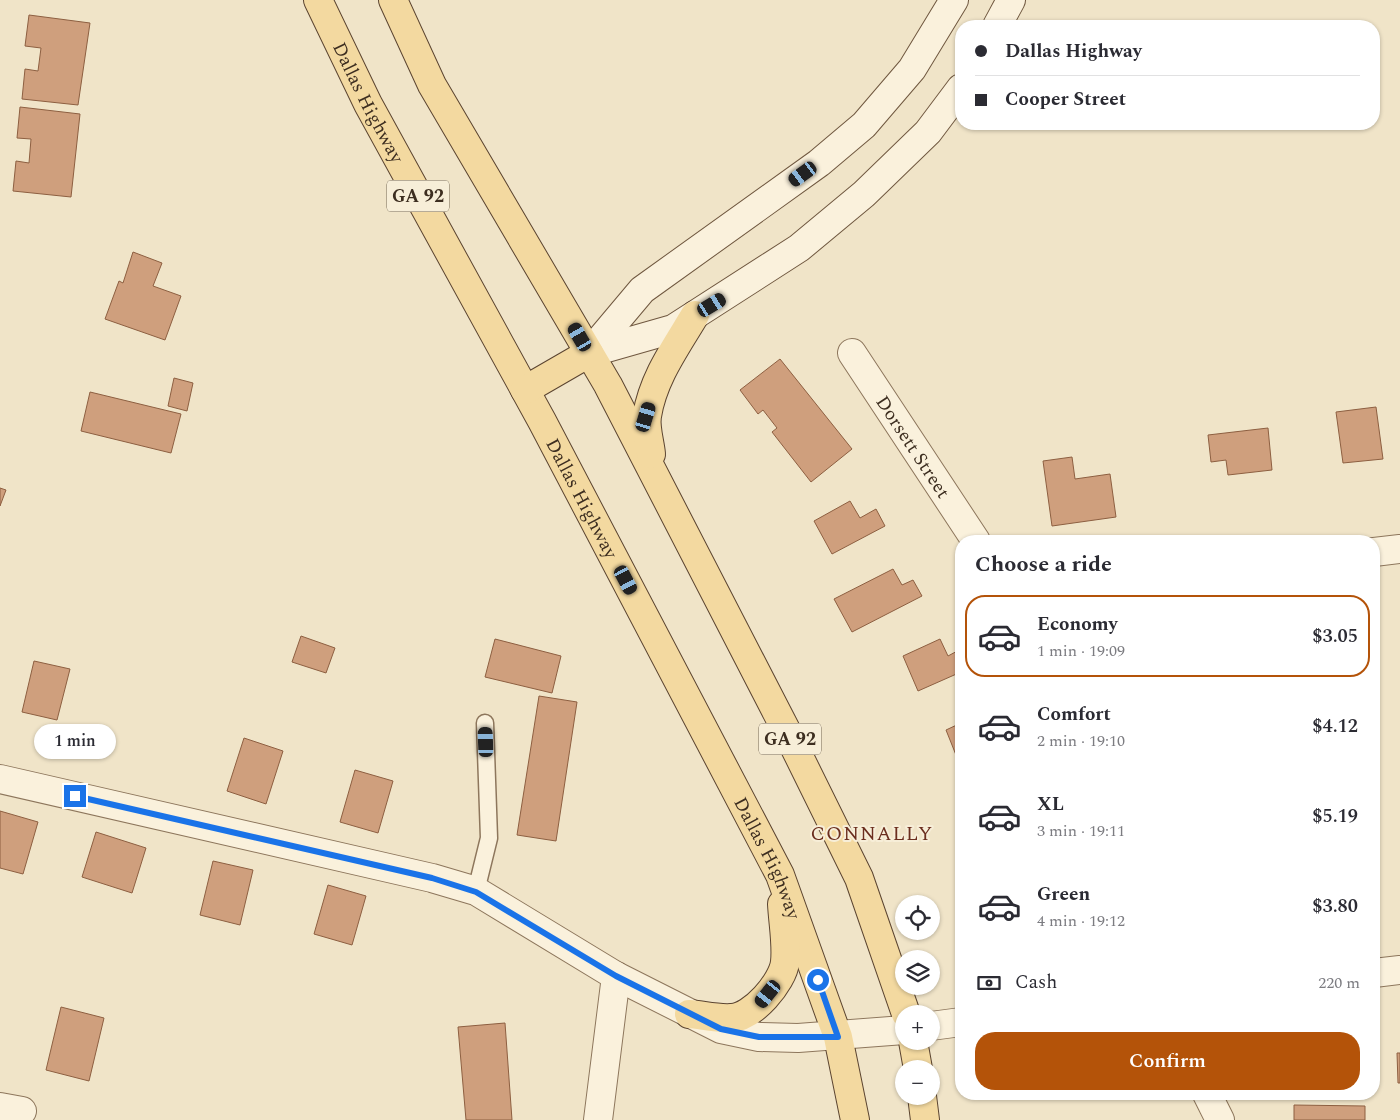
<!DOCTYPE html>
<html lang="en">
<head>
<meta charset="utf-8">
<style>
  body { margin:0; font-family:Spectral,serif; background:#f7f7f7; color:#2b2b33; height:100vh; display:flex; flex-direction:column; font-size:19px; white-space:nowrap }
  * { box-sizing:border-box; margin:0 }
  p { font-size:16px; color:#7c7c81 }
  .icon { flex:none; width:28px; height:28px; fill:none; stroke:currentColor; stroke-width:2; stroke-linecap:round; stroke-linejoin:round }
  .map { position:relative; flex:1; overflow:hidden }
  .sheet { position:absolute; left:955px; top:535px; width:425px; height:565px; display:flex; flex-direction:column; background:#fff; border-radius:20px; box-shadow:0 1px 4px #0004 }
  .sheet>* { flex:none }
  .hud { position:absolute; left:955px; top:20px; width:425px; height:110px; border-radius:20px; box-shadow:0 1px 4px #0004; display:grid; align-content:center; height:110px; padding:0 20px; background:#fff }
  .controls { position:absolute; left:895px; top:895px; display:grid; gap:10px }
  .controls a { display:grid; place-items:center; width:45px; height:45px; border-radius:50%; background:#fff; box-shadow:0 1px 4px #0004; font-size:25px }
  .end { position:absolute; width:22px; height:22px; margin:-11px; border:6px solid #1a73e8; background:#fff; box-shadow:0 0 0 2px #fff }
  .from { border-radius:50% }
  .bubble { position:absolute; height:35px; border-radius:18px; background:#fff; box-shadow:0 1px 4px #0004; font-size:16px; font-weight:600; line-height:35px; text-align:center }
  .car { position:absolute; width:15px; height:30px; margin:-15px -8px; border-radius:6px; box-shadow:0 0 4px 1px #0007; background:linear-gradient(#222 24%,#8ab4d8 0 40%,#222 0 76%,#8ab4d8 0 86%,#222 0) }
  .hud b { display:flex; align-items:center; gap:18px; height:48px; font-size:19px }
  .hud b+b { border-top:1px solid #e1e1e2 }
  .hud i { width:12px; height:12px; background:#2b2b33 }
  ul { padding:0; list-style:none }
  li { display:flex; align-items:center; gap:15px; height:82px; margin:0 10px 8px; padding:0 10px; border:2px solid transparent; border-radius:20px }
  li div { flex:1 }
  li b { display:block; font-size:19px }
  li em { font-style:normal; font-weight:600 }
  li.current { border-color:#b45309 }
  li>.icon { width:45px; height:45px; stroke-width:1.5 }
  h2 { padding:0 20px; font-size:22px; line-height:60px }
  .pay { display:flex; align-items:center; gap:12px; height:55px; padding:0 20px; font-size:19px }
  .pay p { margin-inline-start:auto }
  .cta { display:flex; gap:10px; margin-top:auto; padding:10px 20px }
  .cta a { flex:1; height:58px; border-radius:20px; background:#b45309; color:#fff; font-size:20px; font-weight:600; line-height:58px; text-align:center }
  .map>svg:first-child { display:block }
  .building { fill:#cf9f7d; stroke:#8d5f41 }
  .lines { fill:none; stroke-linecap:round; stroke-linejoin:round }
  .service-casing { stroke:#8d765c; stroke-width:19 }
  .minor-casing { stroke:#8d765c; stroke-width:30 }
  .secondary-casing { stroke:#6f573f; stroke-width:30 }
  .primary-casing { stroke:#5b4430; stroke-width:30 }
  .service { stroke:#faf1dc; stroke-width:16 }
  .minor { stroke:#faf1dc; stroke-width:28 }
  .secondary { stroke:#faf1dc; stroke-width:28 }
  .primary { stroke:#f3d9a0; stroke-width:28 }
  .route { stroke:#1a73e8; stroke-width:6 }
  .labels { text-anchor:middle; stroke-width:4; stroke-linejoin:round; paint-order:stroke }
  .shield { fill:#f7eed8; stroke:#756857; stroke-width:1 }
  .shield-label { font-size:18px; font-weight:bold; fill:#3d2e20 }
  .street-label { font-size:19px; fill:#3d2e20; stroke:#f7eed8 }
  .neighbourhood-label { font-size:20px; letter-spacing:1px; fill:#6b2e1e; stroke:#f7eed8 }
</style>
</head>
<body>
<div class="map">
<svg width="1400" height="1120" viewBox="0 0 1400 1120">
  <rect width="100%" height="100%" fill="#f0e4c8"/>
  <g class="building">
    <path d="M29 15 90 23 78 105 22 99 25 69 38 71 41 48 25 46Z"/>
    <path d="M20 107 80 114 71 197 13 191 16 161 29 163 31 139 17 138Z"/>
    <path d="M133 252 162 263 153 286 181 296 165 340 105 319 119 281 123 283Z"/>
    <path d="M780 359 852 449 811 482 772 432 777 428 763 410 758 414 740 390Z"/>
    <path d="M174 378 193 383 187 411 168 406Z"/>
    <path d="M90 392 181 414 171 453 81 431Z"/>
    <path d="M1376 407 1383 459 1343 463 1336 412Z"/>
    <path d="M1268 428 1272 470 1228 475 1226 460 1211 462 1208 435Z"/>
    <path d="M1072 457 1075 479 1110 474 1116 517 1052 526 1043 461Z"/>
    <path d="M0 488 6 490 0 506Z"/>
    <path d="M850 501 860 518 876 509 885 526 832 554 814 521Z"/>
    <path d="M893 569 902 585 913 580 922 596 852 632 834 599Z"/>
    <path d="M301 636 335 648 326 673 292 662Z"/>
    <path d="M495 639 561 656 552 693 485 677Z"/>
    <path d="M940 639 948 656 961 649V672L918 691 903 656Z"/>
    <path d="M34 661 70 669 57 720 22 712Z"/>
    <path d="M539 696 577 702 556 841 517 835Z"/>
    <path d="M961 723V764L960 765 946 730Z"/>
    <path d="M244 738 283 751 266 804 227 791Z"/>
    <path d="M355 770 393 781 378 833 340 822Z"/>
    <path d="M0 811 38 822 23 874 0 868Z"/>
    <path d="M96 832 146 848 132 893 82 877Z"/>
    <path d="M213 861 253 870 240 925 200 915Z"/>
    <path d="M328 885 366 896 352 945 314 934Z"/>
    <path d="M61 1007 104 1018 89 1081 46 1070Z"/>
    <path d="M505 1023 512 1120H466L458 1027Z"/>
    <path d="M1397 1053H1400V1083H1398Z"/>
    <path d="M1294 1105 1365 1106V1120H1294Z"/>
  </g>
  <g class="lines">
    <g class="service-casing">
      <path id="service" d="M476 891 489 838 485 723"/>
    </g>
    <g class="minor-casing">
      <g id="minor">
        <path id="s1" d="M852 353 976 541"/>
        <path d="M1374 552 1400 549"/>
        <path d="M0 779 432 878 476 891 616 976 721 1029 759 1037 798 1038 904 1030"/>
        <path d="M1374 973 1400 970"/>
        <path d="M931 1026 961 1022"/>
        <path d="M1207 1094 1220 1120"/>
        <path d="M0 1107 22 1111"/>
        <path d="M598 1120 616 976"/>
      </g>
    </g>
    <g class="secondary-casing">
      <g id="secondary">
        <path d="M997 26 1011 0"/>
        <path d="M589 353 642 290 819 163 864 125 912 69 954 0"/>
        <path d="M589 353 673 329 799 248 864 194 928 132 961 88"/>
      </g>
    </g>
    <g class="primary-casing">
      <g id="primary">
        <path id="s2" d="M318 0 368 104 542 421 780 875 838 1037 855 1120"/>
        <path d="M393 0 432 85 608 385 788 734 859 878 906 1014"/>
        <path d="M525 390 589 353"/>
        <path d="M651 454C650 443 645 427 647 416 653 378 676 347 695 315"/>
        <path d="M689 1014C702 1015 717 1019 731 1018 752 1018 783 982 785 962 787 944 783 923 782 904"/>
        <path d="M913 1041 918 1069"/>
        <path d="M922 1096 925 1120"/>
      </g>
    </g>
    <use href="#service" class="service"/>
    <use href="#minor" class="minor"/>
    <use href="#secondary" class="secondary"/>
    <use href="#primary" class="primary"/>
  </g>
  <g class="lines">
    <path class="route" d="M75 796 432 878 476 892 616 976 721 1029 759 1037H838L818 980"/>
  </g>
  <g class="labels">
    <g class="shield">
      <rect x="387" y="180.5" width="62" height="31" rx="4"/>
      <rect x="759" y="723.5" width="62" height="31" rx="4"/>
    </g>
    <g class="shield-label">
      <text x="418" y="202">GA 92</text>
      <text x="790" y="745">GA 92</text>
    </g>
    <g class="street-label">
      <text dy="7" stroke="none"><textPath href="#s2" startOffset="114">Dallas Highway</textPath></text>
      <text dy="7" stroke="none"><textPath href="#s1" startOffset="112">Dorsett Street</textPath></text>
      <text dy="7" stroke="none"><textPath href="#s2" startOffset="564">Dallas Highway</textPath></text>
      <text dy="7" stroke="none"><textPath href="#s2" startOffset="969">Dallas Highway</textPath></text>
    </g>
    <g class="neighbourhood-label">
      <text x="872" y="840">CONNALLY</text>
    </g>
  </g>
</svg>
<div class="controls">
<a><svg class="icon" aria-label="locate" viewBox="0 0 24 24"><circle cx="12" cy="12" r="6"/><path d="M12 2v4M12 18v4M2 12h4M18 12h4"/></svg></a>
<a><svg class="icon" aria-label="layers" viewBox="0 0 24 24"><path d="M12 4l9 5-9 5-9-5zM3 14l9 5 9-5"/></svg></a>
<a>+</a>
<a>−</a>
</div>
<i class="end from" style="left:818px;top:980px"></i>
<i class="end" style="left:75px;top:796px"></i>
<div class="bubble" style="left:34px;top:724px;width:82px">1 min</div>
<i class="car" style="left:803px;top:174px;rotate:234deg"></i>
<i class="car" style="left:712px;top:305px;rotate:59deg"></i>
<i class="car" style="left:580px;top:337px;rotate:330deg"></i>
<i class="car" style="left:646px;top:417px;rotate:17deg"></i>
<i class="car" style="left:626px;top:580px;rotate:152deg"></i>
<i class="car" style="left:486px;top:742px;rotate:358deg"></i>
<i class="car" style="left:768px;top:994px;rotate:219deg"></i>
<div class="hud">
<b><i class="from"></i>Dallas Highway</b>
<b><i></i>Cooper Street</b>
</div>
<section class="sheet">
<h2>Choose a ride</h2>
<ul>
<li class="current"><svg class="icon" aria-label="car" viewBox="0 0 24 24"><path d="M5 17H2v-5l4-1 3-4h7l3 4 3 1v5h-3M9 17h6M6 11h13"/><circle cx="7" cy="17" r="2"/><circle cx="17" cy="17" r="2"/></svg><div><b>Economy</b><p>1 min · 19:09</p></div><em>$3.05</em></li>
<li><svg class="icon" aria-label="car" viewBox="0 0 24 24"><path d="M5 17H2v-5l4-1 3-4h7l3 4 3 1v5h-3M9 17h6M6 11h13"/><circle cx="7" cy="17" r="2"/><circle cx="17" cy="17" r="2"/></svg><div><b>Comfort</b><p>2 min · 19:10</p></div><em>$4.12</em></li>
<li><svg class="icon" aria-label="car" viewBox="0 0 24 24"><path d="M5 17H2v-5l4-1 3-4h7l3 4 3 1v5h-3M9 17h6M6 11h13"/><circle cx="7" cy="17" r="2"/><circle cx="17" cy="17" r="2"/></svg><div><b>XL</b><p>3 min · 19:11</p></div><em>$5.19</em></li>
<li><svg class="icon" aria-label="car" viewBox="0 0 24 24"><path d="M5 17H2v-5l4-1 3-4h7l3 4 3 1v5h-3M9 17h6M6 11h13"/><circle cx="7" cy="17" r="2"/><circle cx="17" cy="17" r="2"/></svg><div><b>Green</b><p>4 min · 19:12</p></div><em>$3.80</em></li>
</ul>
<div class="pay"><svg class="icon" aria-label="cash" viewBox="0 0 24 24"><path d="M3 7h18v10H3z"/><circle cx="12" cy="12" r="2"/></svg>Cash<p>220 m</p></div>
<div class="cta"><a>Confirm</a></div>
</section>
</div>
</body>
</html>
